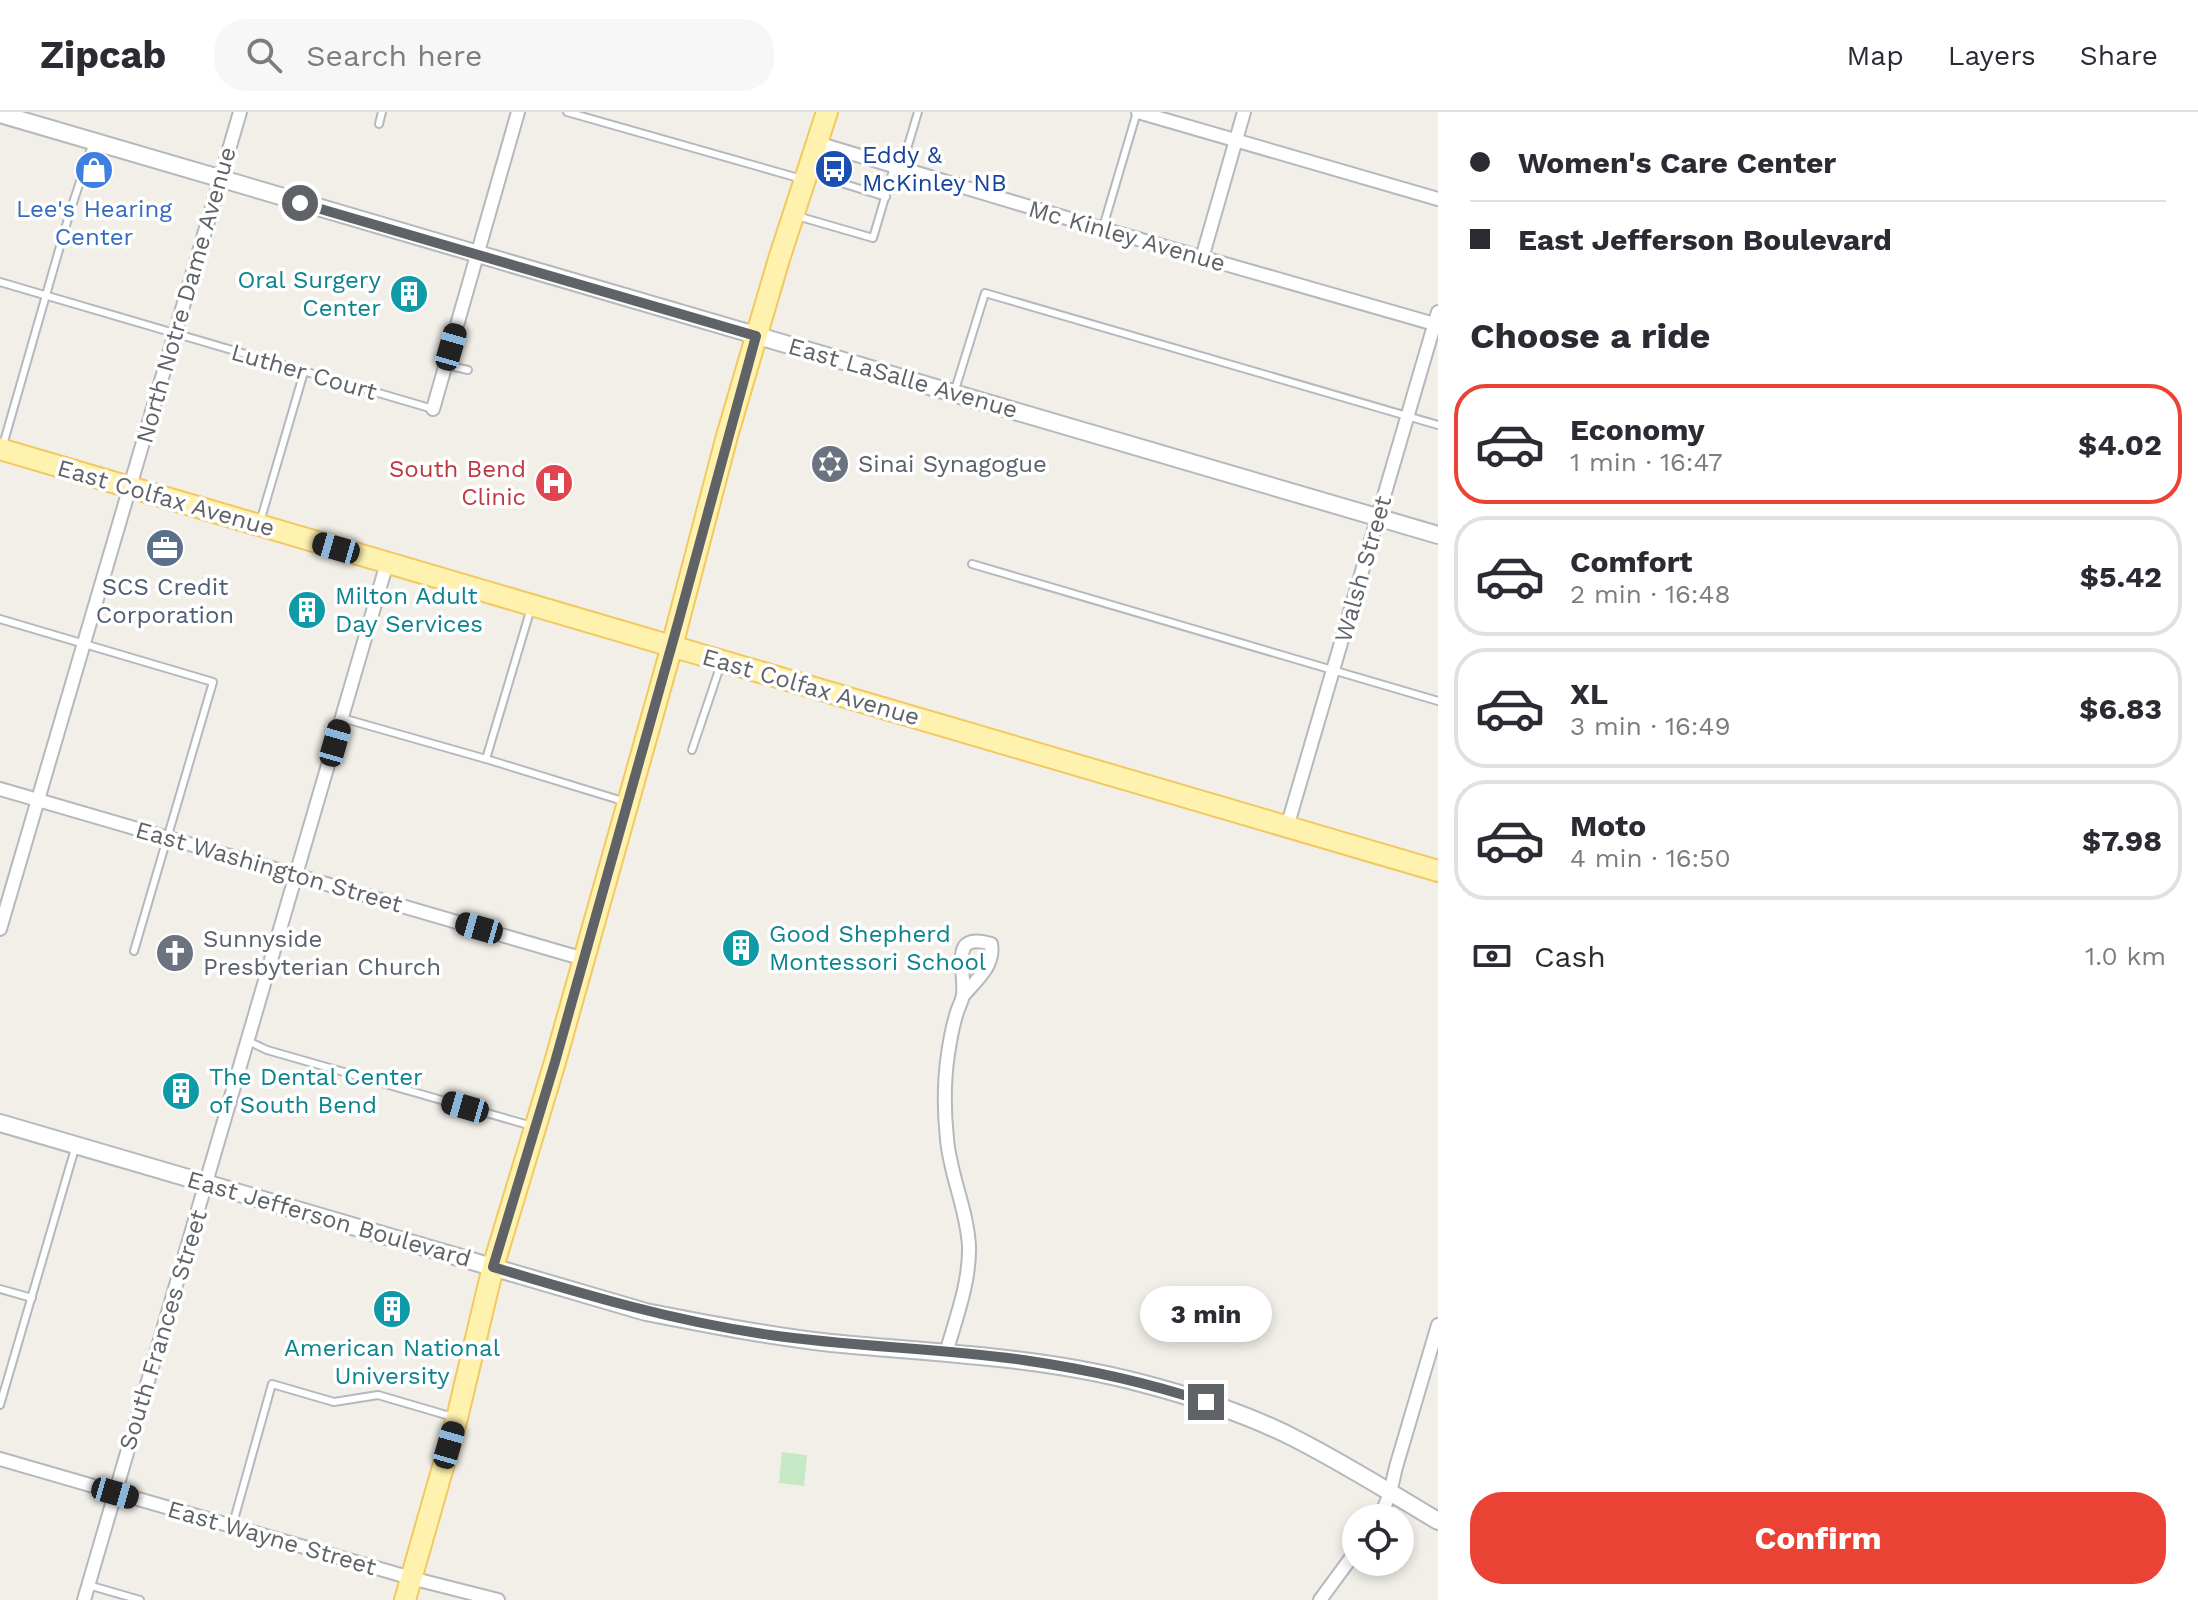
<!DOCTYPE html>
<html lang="en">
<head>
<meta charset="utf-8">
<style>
  body { margin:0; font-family:"Work Sans",sans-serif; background:#f7f7f7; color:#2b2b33; height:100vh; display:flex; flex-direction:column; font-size:30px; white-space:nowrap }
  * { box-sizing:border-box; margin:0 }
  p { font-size:26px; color:#7c7c81 }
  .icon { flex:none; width:44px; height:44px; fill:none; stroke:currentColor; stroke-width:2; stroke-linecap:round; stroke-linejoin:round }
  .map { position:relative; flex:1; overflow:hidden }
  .side { display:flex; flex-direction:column; background:#fff; width:760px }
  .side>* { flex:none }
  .banner { display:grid; align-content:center; height:176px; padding:0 32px; background:#fff }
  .buttons { position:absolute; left:1342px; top:1392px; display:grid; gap:16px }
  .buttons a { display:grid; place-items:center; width:72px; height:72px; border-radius:50%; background:#fff; box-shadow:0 4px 12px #0003; font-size:40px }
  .end { position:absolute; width:36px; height:36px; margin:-18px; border:10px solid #5f6368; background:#fff; box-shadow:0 0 0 4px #fff }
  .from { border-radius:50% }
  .bubble { position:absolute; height:56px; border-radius:28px; background:#fff; box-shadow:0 4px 12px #0003; font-size:26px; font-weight:700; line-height:56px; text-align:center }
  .car { position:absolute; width:24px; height:48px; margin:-24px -12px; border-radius:10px; box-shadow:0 0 6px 2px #0007; background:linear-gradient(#222 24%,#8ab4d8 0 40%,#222 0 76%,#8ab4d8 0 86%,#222 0) }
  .banner b { display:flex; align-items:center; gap:28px; height:76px; font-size:30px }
  .banner b+b { border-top:2px solid #e1e1e2 }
  .banner i { width:20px; height:20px; background:#2b2b33 }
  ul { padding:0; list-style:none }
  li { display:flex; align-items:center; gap:24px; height:120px; margin:0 16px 12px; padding:0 16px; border:4px solid #e1e1e2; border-radius:32px }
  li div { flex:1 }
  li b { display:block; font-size:30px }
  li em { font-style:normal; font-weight:700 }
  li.current { border-color:#ea4335 }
  li>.icon { width:72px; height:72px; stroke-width:1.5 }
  h2 { padding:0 32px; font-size:36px; line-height:96px }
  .pay { display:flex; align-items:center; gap:20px; height:88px; padding:0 32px; font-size:30px }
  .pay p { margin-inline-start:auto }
  .cta { display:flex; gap:16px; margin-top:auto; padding:16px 32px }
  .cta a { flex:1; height:92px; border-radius:32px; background:#ea4335; color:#fff; font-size:32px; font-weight:700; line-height:92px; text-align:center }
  header { display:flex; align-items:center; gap:48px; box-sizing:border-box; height:112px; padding:0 40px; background:#fff; border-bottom:2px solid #e1e1e2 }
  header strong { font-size:38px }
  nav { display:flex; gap:44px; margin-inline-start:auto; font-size:28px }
  .search { width:560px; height:72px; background:#f7f7f7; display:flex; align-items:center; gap:20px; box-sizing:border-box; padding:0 28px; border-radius:32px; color:#7c7c81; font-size:30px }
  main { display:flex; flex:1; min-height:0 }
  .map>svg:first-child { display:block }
  .pitch { fill:#c5e8c5 }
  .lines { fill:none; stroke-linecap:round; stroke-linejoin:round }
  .service-casing { stroke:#b5b8bc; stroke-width:10 }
  .minor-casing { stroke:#b5b8bc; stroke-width:16 }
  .tertiary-casing { stroke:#b5b8bc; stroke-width:20 }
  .primary-casing { stroke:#f2c960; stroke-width:24 }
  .service { stroke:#fff; stroke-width:6 }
  .minor { stroke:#fff; stroke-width:12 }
  .tertiary { stroke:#fff; stroke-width:16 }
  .primary { stroke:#fff2af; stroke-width:20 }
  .route { stroke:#5f6368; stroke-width:10 }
  .labels { text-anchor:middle; stroke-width:7; stroke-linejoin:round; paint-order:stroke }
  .transit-label { font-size:24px; fill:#164399; stroke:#fff; text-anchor:start }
  .shop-label { font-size:24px; fill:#366cbe; stroke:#fff }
  .street-label { font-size:24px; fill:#5f6368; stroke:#fff }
  .culture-label { font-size:24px; fill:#0d838f; stroke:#fff; text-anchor:start }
  .worship-label { font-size:24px; fill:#5b616d; stroke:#fff; text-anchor:start }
  .health-label { font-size:24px; fill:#be3a42; stroke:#fff; text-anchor:end }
  .service-label { font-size:24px; fill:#4e5e75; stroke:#fff }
</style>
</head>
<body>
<header>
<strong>Zipcab</strong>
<div class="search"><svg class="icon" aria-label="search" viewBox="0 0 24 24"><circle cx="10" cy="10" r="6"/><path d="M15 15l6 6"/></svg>Search here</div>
<nav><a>Map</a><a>Layers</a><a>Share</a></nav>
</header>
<main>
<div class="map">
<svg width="1438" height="1488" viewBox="0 0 1438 1488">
  <rect width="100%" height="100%" fill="#f1efe8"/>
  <path class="pitch" d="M782 1340 807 1343 804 1374 779 1371Z"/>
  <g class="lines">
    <g class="service-casing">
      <g id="service">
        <path d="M567 0 802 67"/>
        <path d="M379 12 382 0"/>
        <path d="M901 57 918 0"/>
        <path d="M835 69 886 85"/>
        <path d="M797 104 873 126 894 55"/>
        <path d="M1103 115 1137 0"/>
        <path d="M0 170 433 297"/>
        <path d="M446 253 468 258"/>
        <path d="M954 281 985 181 1438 313"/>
        <path d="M3 333 69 103 93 30"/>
        <path d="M260 410 304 260"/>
        <path d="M972 452 1438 589"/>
        <path d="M0 507 213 570 134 839"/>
        <path d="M342 606 486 647 626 690"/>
        <path d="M692 638 721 552"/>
        <path d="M486 647 531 496"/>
        <path d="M248 929 267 938 532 1014"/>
        <path d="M0 1177 32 1186"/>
        <path d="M0 1293 76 1033"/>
        <path d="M232 1415 272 1272 334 1290 378 1283 453 1305"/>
        <path d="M88 1473 140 1488"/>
      </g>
    </g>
    <g class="minor-casing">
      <g id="minor">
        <path d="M1138 0 1438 87"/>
        <path d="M817 31 1103 117 1438 213"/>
        <path d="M1202 146 1244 0"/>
        <path d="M433 297 518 0"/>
        <path d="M0 677 584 847"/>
        <path d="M1287 715 1438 200"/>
        <path d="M0 817 240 0"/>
        <path d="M946 1241C956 1206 970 1170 969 1134 967 1097 950 1063 947 1027 944 999 944 969 948 942 950 928 953 913 957 900 959 894 962 889 963 883 966 857 948 819 991 832 995 854 976 868 963 884"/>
        <path d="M0 1347 411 1466 498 1488"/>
        <path d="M1380 1406 1390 1381 1396 1355 1438 1213"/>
        <path d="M84 1488 387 451"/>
        <path d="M1320 1488 1356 1439"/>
      </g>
    </g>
    <g class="tertiary-casing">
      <g id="tertiary">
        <path d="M0 2 1438 423"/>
        <path d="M0 1011 646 1200C707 1212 769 1224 831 1231 933 1241 1037 1244 1137 1270 1191 1284 1246 1301 1296 1327 1345 1352 1391 1381 1438 1409"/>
      </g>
    </g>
    <g class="primary-casing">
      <g id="primary">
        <path d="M0 337 1438 759"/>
        <path d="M405 1488 457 1306 493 1155 555 950 672 534 727 324 779 147 827 0"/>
      </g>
    </g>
    <use href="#service" class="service"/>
    <use href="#minor" class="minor"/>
    <use href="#tertiary" class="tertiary"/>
    <use href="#primary" class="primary"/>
  </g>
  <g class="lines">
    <path class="route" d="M300 91 756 224 678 511 555 950 493 1155C586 1183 673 1209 770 1223 854 1235 939 1236 1023 1248 1085 1257 1146 1270 1206 1290"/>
  </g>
  <defs>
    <g id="bus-disc" transform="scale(2)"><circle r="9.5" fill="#1a4fb4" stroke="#fff"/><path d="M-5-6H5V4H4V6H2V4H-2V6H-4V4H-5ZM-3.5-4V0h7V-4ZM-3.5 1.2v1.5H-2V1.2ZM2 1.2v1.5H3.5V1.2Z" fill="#fff"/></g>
    <g id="shop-disc" transform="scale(2)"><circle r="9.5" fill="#3f7fe0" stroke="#fff"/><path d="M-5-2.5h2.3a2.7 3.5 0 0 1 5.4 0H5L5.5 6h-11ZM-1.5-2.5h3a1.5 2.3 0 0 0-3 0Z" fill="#fff"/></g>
    <g id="building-disc" transform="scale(2)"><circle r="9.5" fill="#0f9aa8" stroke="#fff"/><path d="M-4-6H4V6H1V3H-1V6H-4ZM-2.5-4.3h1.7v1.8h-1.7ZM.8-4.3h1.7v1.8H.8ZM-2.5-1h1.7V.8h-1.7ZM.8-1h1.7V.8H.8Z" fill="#fff"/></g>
    <g id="synagogue-disc" transform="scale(2)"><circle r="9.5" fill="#6b7280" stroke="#fff"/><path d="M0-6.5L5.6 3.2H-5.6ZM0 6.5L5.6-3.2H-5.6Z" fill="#fff"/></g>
    <g id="hospital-disc" transform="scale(2)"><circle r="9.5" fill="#e0444e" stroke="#fff"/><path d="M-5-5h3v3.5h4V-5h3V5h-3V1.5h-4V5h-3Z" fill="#fff"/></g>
    <g id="office-disc" transform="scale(2)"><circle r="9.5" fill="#5c6f8a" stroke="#fff"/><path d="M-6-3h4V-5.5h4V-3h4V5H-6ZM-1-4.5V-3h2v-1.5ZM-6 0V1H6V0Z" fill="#fff"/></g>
    <g id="church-disc" transform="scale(2)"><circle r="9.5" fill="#6b7280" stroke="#fff"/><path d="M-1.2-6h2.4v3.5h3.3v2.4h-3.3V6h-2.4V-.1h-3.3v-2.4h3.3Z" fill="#fff"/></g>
  </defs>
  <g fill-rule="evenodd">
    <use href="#bus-disc" x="834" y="57"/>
    <use href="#shop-disc" x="94" y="58"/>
    <use href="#building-disc" x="409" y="182"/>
    <use href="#synagogue-disc" x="830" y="352"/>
    <use href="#hospital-disc" x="554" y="371"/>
    <use href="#office-disc" x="165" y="436"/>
    <use href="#building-disc" x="307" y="498"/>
    <use href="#building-disc" x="741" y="836"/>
    <use href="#church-disc" x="175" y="841"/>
    <use href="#building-disc" x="181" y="979"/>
    <use href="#building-disc" x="392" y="1197"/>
  </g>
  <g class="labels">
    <g class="transit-label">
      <text x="862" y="51">Eddy &amp;<tspan x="862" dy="28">McKinley NB</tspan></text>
    </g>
    <g class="shop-label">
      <text x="94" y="105">Lee's Hearing<tspan x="94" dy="28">Center</tspan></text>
    </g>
    <g class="street-label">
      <text transform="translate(1127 124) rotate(16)" y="8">Mc Kinley Avenue</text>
      <text transform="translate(186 183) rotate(-74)" y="8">North Notre Dame Avenue</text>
      <text transform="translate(304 260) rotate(16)" y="8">Luther Court</text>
      <text transform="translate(903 266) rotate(16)" y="8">East LaSalle Avenue</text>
      <text transform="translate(166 386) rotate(16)" y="8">East Colfax Avenue</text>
      <text transform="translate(1363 457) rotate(-74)" y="8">Walsh Street</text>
      <text transform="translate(811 575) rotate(16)" y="8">East Colfax Avenue</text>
      <text transform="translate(269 755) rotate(16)" y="8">East Washington Street</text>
      <text transform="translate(329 1107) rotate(16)" y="8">East Jefferson Boulevard</text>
      <text transform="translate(163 1218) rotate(-73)" y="8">South Frances Street</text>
      <text transform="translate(272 1426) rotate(16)" y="8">East Wayne Street</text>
    </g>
    <g class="culture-label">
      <text x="381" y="176" text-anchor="end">Oral Surgery<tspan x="381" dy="28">Center</tspan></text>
      <text x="335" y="492">Milton Adult<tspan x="335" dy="28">Day Services</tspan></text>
      <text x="769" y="830">Good Shepherd<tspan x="769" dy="28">Montessori School</tspan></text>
      <text x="209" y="973">The Dental Center<tspan x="209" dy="28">of South Bend</tspan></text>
      <text x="392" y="1244" text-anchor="middle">American National<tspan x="392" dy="28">University</tspan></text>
    </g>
    <g class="worship-label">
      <text x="858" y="360">Sinai Synagogue</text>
      <text x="203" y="835">Sunnyside<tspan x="203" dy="28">Presbyterian Church</tspan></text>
    </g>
    <g class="health-label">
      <text x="526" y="365">South Bend<tspan x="526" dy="28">Clinic</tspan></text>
    </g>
    <g class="service-label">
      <text x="165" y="483">SCS Credit<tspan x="165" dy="28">Corporation</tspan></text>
    </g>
  </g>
</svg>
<div class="buttons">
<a><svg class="icon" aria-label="locate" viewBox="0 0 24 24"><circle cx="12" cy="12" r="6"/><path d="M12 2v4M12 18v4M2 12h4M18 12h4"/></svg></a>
</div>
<i class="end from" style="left:300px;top:91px"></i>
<i class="end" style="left:1206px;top:1290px"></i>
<div class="bubble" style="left:1140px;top:1174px;width:132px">3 min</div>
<i class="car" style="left:451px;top:235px;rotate:16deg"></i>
<i class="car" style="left:336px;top:436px;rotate:286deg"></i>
<i class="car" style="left:335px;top:631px;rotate:16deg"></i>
<i class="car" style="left:479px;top:816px;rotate:286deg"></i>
<i class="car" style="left:465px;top:995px;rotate:286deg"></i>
<i class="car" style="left:449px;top:1333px;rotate:16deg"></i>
<i class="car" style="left:115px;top:1381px;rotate:106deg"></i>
</div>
<section class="side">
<div class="banner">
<b><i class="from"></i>Women's Care Center</b>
<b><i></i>East Jefferson Boulevard</b>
</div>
<h2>Choose a ride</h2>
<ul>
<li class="current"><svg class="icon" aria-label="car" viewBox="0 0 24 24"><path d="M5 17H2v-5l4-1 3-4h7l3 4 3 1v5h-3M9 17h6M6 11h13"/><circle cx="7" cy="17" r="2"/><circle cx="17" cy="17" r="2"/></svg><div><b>Economy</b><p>1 min · 16:47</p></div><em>$4.02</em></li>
<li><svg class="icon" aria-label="car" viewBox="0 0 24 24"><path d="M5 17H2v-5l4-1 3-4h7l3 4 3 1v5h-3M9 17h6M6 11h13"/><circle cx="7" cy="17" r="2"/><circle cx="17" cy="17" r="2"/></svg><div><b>Comfort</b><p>2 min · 16:48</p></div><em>$5.42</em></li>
<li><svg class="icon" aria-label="car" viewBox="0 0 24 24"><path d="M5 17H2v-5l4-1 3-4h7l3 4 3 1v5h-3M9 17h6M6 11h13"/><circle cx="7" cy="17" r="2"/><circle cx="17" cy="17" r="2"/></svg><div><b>XL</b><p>3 min · 16:49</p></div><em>$6.83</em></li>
<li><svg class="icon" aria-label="car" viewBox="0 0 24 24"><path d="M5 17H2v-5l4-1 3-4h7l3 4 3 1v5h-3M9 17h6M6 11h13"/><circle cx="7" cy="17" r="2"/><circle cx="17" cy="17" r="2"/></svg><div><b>Moto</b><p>4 min · 16:50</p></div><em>$7.98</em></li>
</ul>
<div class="pay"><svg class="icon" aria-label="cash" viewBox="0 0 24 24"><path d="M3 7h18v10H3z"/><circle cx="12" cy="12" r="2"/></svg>Cash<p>1.0 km</p></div>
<div class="cta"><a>Confirm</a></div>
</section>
</main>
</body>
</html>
